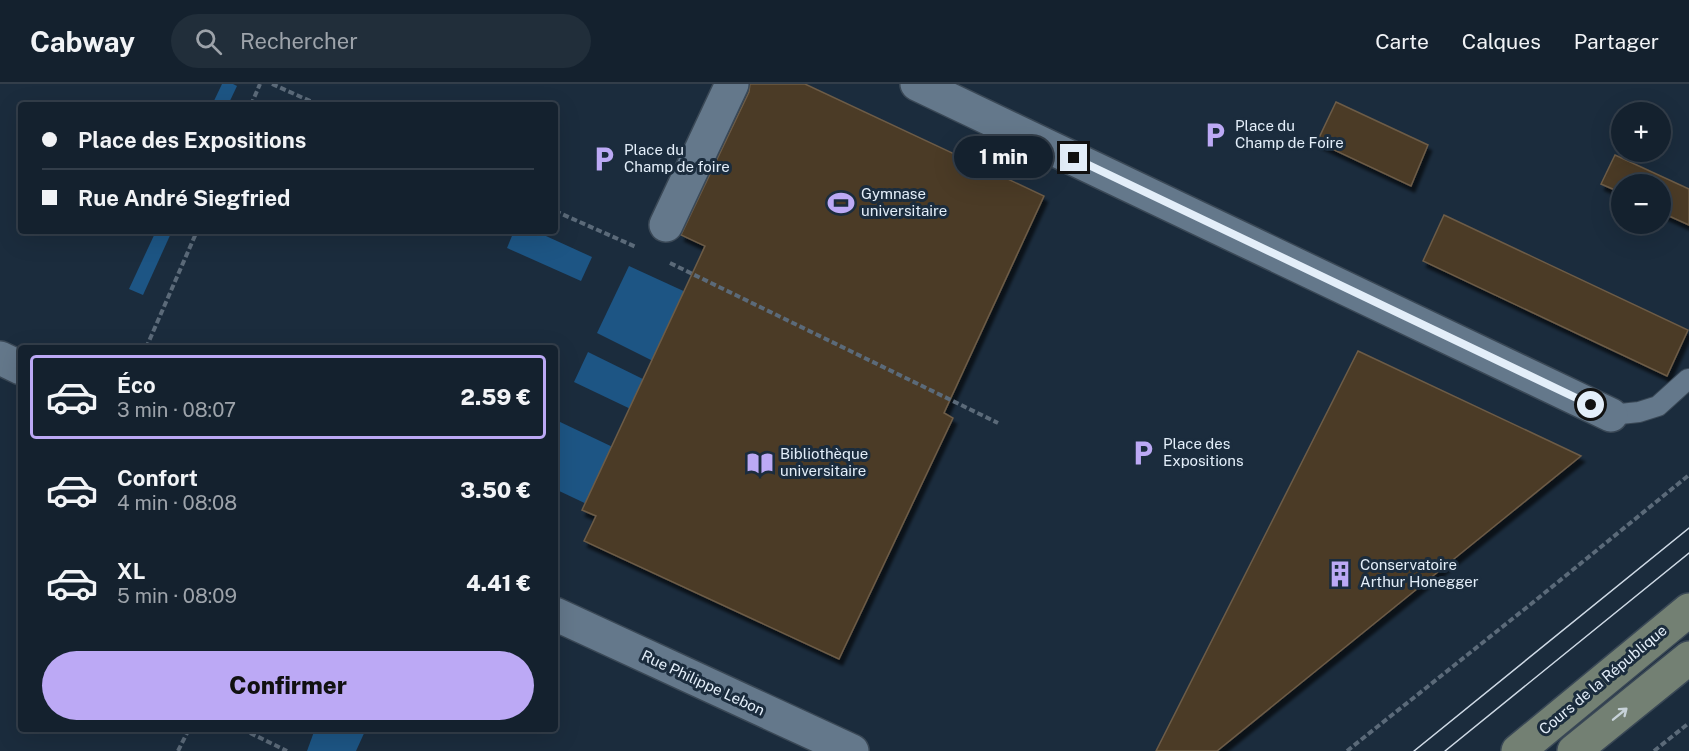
<!DOCTYPE html>
<html lang="fr">
<head>
<meta charset="utf-8">
<style>
  body { margin:0; font-family:"Public Sans",sans-serif; background:#212e3a; color:#f1f3f6; height:100vh; display:flex; flex-direction:column; font-size:22px; white-space:nowrap }
  * { box-sizing:border-box; margin:0 }
  p { font-size:20px; color:#9da3aa }
  .icon { flex:none; width:33px; height:33px; fill:none; stroke:currentColor; stroke-width:2; stroke-linecap:round; stroke-linejoin:round }
  .map { position:relative; flex:1; overflow:hidden }
  .drawer { position:absolute; left:18px; top:261px; width:540px; height:387px; display:flex; flex-direction:column; background:#14212e; border-radius:6px; box-shadow:0 6px 24px #0002,0 0 0 2px #333e4a }
  .drawer>* { flex:none }
  .guide { position:absolute; left:18px; top:18px; width:540px; height:132px; border-radius:6px; box-shadow:0 6px 24px #0002,0 0 0 2px #333e4a; display:grid; align-content:center; height:132px; padding:0 24px; background:#14212e }
  .controls { position:absolute; left:1611px; top:18px; display:grid; gap:12px }
  .controls a { display:grid; place-items:center; width:60px; height:60px; border-radius:50%; background:#14212e; box-shadow:0 6px 24px #0002,0 0 0 2px #333e4a; font-size:30px }
  .end { position:absolute; width:27px; height:27px; margin:-14px; border:8px solid #e3eef9; background:#111; box-shadow:0 0 0 3px #111 }
  .from { border-radius:50% }
  .bubble { position:absolute; height:42px; border-radius:21px; background:#14212e; box-shadow:0 6px 24px #0002,0 0 0 2px #333e4a; font-size:20px; font-weight:800; line-height:42px; text-align:center }
  .guide b { display:flex; align-items:center; gap:21px; height:57px; font-size:22px }
  .guide b+b { border-top:2px solid #333e4a }
  .guide i { width:15px; height:15px; background:#f1f3f6 }
  ul { padding:10px 0 0; list-style:none }
  li { display:flex; align-items:center; gap:18px; height:84px; margin:0 12px 9px; padding:0 12px; border:3px solid transparent; border-radius:6px }
  li div { flex:1 }
  li b { display:block; font-size:22px }
  li em { font-style:normal; font-weight:800 }
  li.active { border-color:#bca9f5 }
  li>.icon { width:54px; height:54px; stroke-width:1.5 }
  .cta { display:flex; gap:12px; margin-top:auto; padding:12px 24px }
  .cta a { flex:1; height:69px; border-radius:36px; background:#bca9f5; color:#111; font-size:24px; font-weight:800; line-height:69px; text-align:center }
  header { display:flex; align-items:center; gap:36px; box-sizing:border-box; height:84px; padding:0 30px; background:#14212e; border-bottom:2px solid #333e4a }
  header strong { font-size:28px }
  nav { display:flex; gap:33px; margin-inline-start:auto; font-size:21px }
  .search { width:420px; height:54px; background:#212e3a; display:flex; align-items:center; gap:15px; box-sizing:border-box; padding:0 21px; border-radius:33px; color:#9da3aa; font-size:22px }
  .map>svg:first-child { display:block }
  .green { fill:#1d5584 }
  .building { fill:#4b3b27; stroke:#6d5c47; stroke-width:1.5; filter:url(#shadow) }
  .lines { fill:none; stroke-linecap:round; stroke-linejoin:round }
  .service-casing { stroke:#3a4856; stroke-width:22 }
  .minor-casing { stroke:#3a4856; stroke-width:36 }
  .secondary-casing { stroke:#3a4856; stroke-width:36 }
  .path { stroke:#5b6a79; stroke-width:4; stroke-dasharray:6 3; stroke-linecap:butt }
  .service { stroke:#64788b; stroke-width:20 }
  .minor { stroke:#64788b; stroke-width:33 }
  .secondary { stroke:#738073; stroke-width:33 }
  .tram { stroke:#ced9e5; stroke-width:1.5 }
  .oneway { stroke:#c7d2d8 }
  .route { stroke:#e3eef9; stroke-width:8 }
  .labels { text-anchor:middle; stroke-width:6; stroke-linejoin:round; paint-order:stroke }
  .poi-label { font-size:15px; fill:#e3eef9; stroke:#1b2c3d; text-anchor:start }
  .street-label { font-size:15px; fill:#e3eef9; stroke:#1b2c3d }
</style>
</head>
<body>
<header>
<strong>Cabway</strong>
<div class="search"><svg class="icon" aria-label="search" viewBox="0 0 24 24"><circle cx="10" cy="10" r="6"/><path d="M15 15l6 6"/></svg>Rechercher</div>
<nav><a>Carte</a><a>Calques</a><a>Partager</a></nav>
</header>
<div class="map">
<svg width="1689" height="667" viewBox="0 0 1689 667">
  <defs>
    <filter id="shadow"><feDropShadow dx="3.5" dy="6" stdDeviation="1.5" flood-color="#0009"/></filter>
  </defs>
  <rect width="100%" height="100%" fill="#1b2c3d"/>
  <g class="green">
    <path d="M222 0H233L237 2 228 21H212Z"/>
    <path d="M156 147H172L143 211 129 205Z"/>
    <path d="M514 147H535L592 173 581 197 507 164Z"/>
    <path d="M629 182 690 210 657 279 597 249Z"/>
    <path d="M588 268 653 300 639 329 574 298Z"/>
    <path d="M558 337 619 366 593 423 555 405V344Z"/>
    <path d="M315 645H366L356 667H307Z"/>
  </g>
  <g class="building">
    <path d="M750 0H805L1044 112 944 329 953 334 839 575 584 457 596 432 582 426 705 162 681 151 749 8Z"/>
    <path d="M1336 18 1428 61 1411 102 1317 58Z"/>
    <path d="M1615 71 1689 105V141L1660 128V100H1622V109L1601 100Z"/>
    <path d="M1444 131 1688 246 1667 292 1423 177Z"/>
    <path d="M1358 267 1581 372 1217 667H1156Z"/>
  </g>
  <g class="lines">
    <g class="service-casing">
      <path id="service" d="M1611 331 1639 328 1658 322 1688 295"/>
    </g>
    <g class="minor-casing">
      <g id="minor">
        <path d="M917 0 1611 331"/>
        <path d="M666 141 732 0"/>
        <path d="M0 274 21 284"/>
        <path d="M555 530 852 667"/>
      </g>
    </g>
    <g class="secondary-casing">
      <g id="secondary">
        <path d="M1518 667 1689 526"/>
        <path d="M1574 667 1689 574"/>
      </g>
    </g>
    <g class="path">
      <path d="M272 0 319 21"/>
      <path d="M251 21 260 0"/>
      <path d="M555 127 636 163"/>
      <path d="M670 179 998 339"/>
      <path d="M146 264 197 147"/>
      <path d="M242 645 287 667"/>
      <path d="M178 667 189 645"/>
      <path d="M1347 667 1531 520 1689 391"/>
      <path d="M1654 667 1689 639"/>
    </g>
    <use href="#service" class="service"/>
    <use href="#minor" class="minor"/>
    <use href="#secondary" class="secondary"/>
    <g class="tram">
      <path d="M1414 667 1689 444"/>
      <path d="M1445 667 1689 469"/>
    </g>
  </g>
  <defs><path id="oneway-shaft" d="M-6 0H5M1.5-3L5.5 0L1.5 3" fill="none" stroke-width="1.6" stroke-linecap="round" stroke-linejoin="round" transform="scale(1.5)"/></defs>
  <use class="oneway" href="#oneway-shaft" transform="translate(1620 630) rotate(-39)"/>
  <g class="lines">
    <path class="route" d="M1074 74 1591 321"/>
  </g>
  <defs>
    <g id="parking-bare" transform="scale(2.07)"><path d="M-3.5-5.5H1a3.5 3.5 0 0 1 0 7H-1V5.5H-3.5ZM-1-3.4V-.6H.8a1.4 1.4 0 0 0 0-2.8Z" fill="#bca9f5" stroke="#1b2c3d" stroke-width="2.5" paint-order="stroke"/></g>
    <g id="stadium-bare" transform="scale(2.07)"><path d="M0-5a6.5 5 0 1 0 0 10a6.5 5 0 1 0 0-10ZM-3.5-1.8h7v3.6h-7Z" fill="#bca9f5" stroke="#1b2c3d" stroke-width="2.5" paint-order="stroke"/></g>
    <g id="library-bare" transform="scale(2.07)"><path d="M-6-4Q-3-5.5-.7-3.5V5Q-3 3-6 4ZM6-4Q3-5.5 .7-3.5V5Q3 3 6 4Z" fill="#bca9f5" stroke="#1b2c3d" stroke-width="2.5" paint-order="stroke"/></g>
    <g id="building-bare" transform="scale(2.07)"><path d="M-4-6H4V6H1V3H-1V6H-4ZM-2.5-4.3h1.7v1.8h-1.7ZM.8-4.3h1.7v1.8H.8ZM-2.5-1h1.7V.8h-1.7ZM.8-1h1.7V.8H.8Z" fill="#bca9f5" stroke="#1b2c3d" stroke-width="2.5" paint-order="stroke"/></g>
  </defs>
  <g fill-rule="evenodd">
    <use href="#parking-bare" x="1215" y="51"/>
    <use href="#parking-bare" x="604" y="75"/>
    <use href="#stadium-bare" x="841" y="119"/>
    <use href="#parking-bare" x="1143" y="369"/>
    <use href="#library-bare" x="760" y="379"/>
    <use href="#building-bare" x="1340" y="490"/>
  </g>
  <g class="labels">
    <g class="poi-label">
      <text x="1235" y="47">Place du<tspan x="1235" dy="17">Champ de Foire</tspan></text>
      <text x="624" y="71">Place du<tspan x="624" dy="17">Champ de foire</tspan></text>
      <text x="861" y="115">Gymnase<tspan x="861" dy="17">universitaire</tspan></text>
      <text x="1163" y="365">Place des<tspan x="1163" dy="17">Expositions</tspan></text>
      <text x="780" y="375">Bibliothèque<tspan x="780" dy="17">universitaire</tspan></text>
      <text x="1360" y="486">Conservatoire<tspan x="1360" dy="17">Arthur Honegger</tspan></text>
    </g>
    <g class="street-label">
      <text transform="translate(1603 596) rotate(-40)" y="5">Cours de la République</text>
      <text transform="translate(703 599) rotate(25)" y="5">Rue Philippe Lebon</text>
    </g>
  </g>
</svg>
<div class="controls">
<a>+</a>
<a>−</a>
</div>
<i class="end from" style="left:1591px;top:321px"></i>
<i class="end" style="left:1074px;top:74px"></i>
<div class="bubble" style="left:954px;top:52px;width:99px">1 min</div>
<div class="guide">
<b><i class="from"></i>Place des Expositions</b>
<b><i></i>Rue André Siegfried</b>
</div>
<section class="drawer">
<ul>
<li class="active"><svg class="icon" aria-label="car" viewBox="0 0 24 24"><path d="M5 17H2v-5l4-1 3-4h7l3 4 3 1v5h-3M9 17h6M6 11h13"/><circle cx="7" cy="17" r="2"/><circle cx="17" cy="17" r="2"/></svg><div><b>Éco</b><p>3 min · 08:07</p></div><em>2.59 €</em></li>
<li><svg class="icon" aria-label="car" viewBox="0 0 24 24"><path d="M5 17H2v-5l4-1 3-4h7l3 4 3 1v5h-3M9 17h6M6 11h13"/><circle cx="7" cy="17" r="2"/><circle cx="17" cy="17" r="2"/></svg><div><b>Confort</b><p>4 min · 08:08</p></div><em>3.50 €</em></li>
<li><svg class="icon" aria-label="car" viewBox="0 0 24 24"><path d="M5 17H2v-5l4-1 3-4h7l3 4 3 1v5h-3M9 17h6M6 11h13"/><circle cx="7" cy="17" r="2"/><circle cx="17" cy="17" r="2"/></svg><div><b>XL</b><p>5 min · 08:09</p></div><em>4.41 €</em></li>
</ul>
<div class="cta"><a>Confirmer</a></div>
</section>
</div>
</body>
</html>
